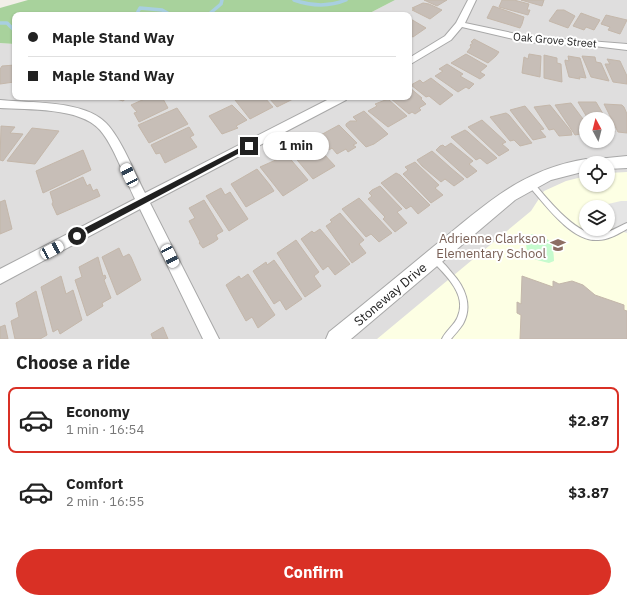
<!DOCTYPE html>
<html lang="en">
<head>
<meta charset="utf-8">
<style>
  body { margin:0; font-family:"IBM Plex Sans",sans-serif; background:#f6f6f6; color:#222; height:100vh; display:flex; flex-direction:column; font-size:15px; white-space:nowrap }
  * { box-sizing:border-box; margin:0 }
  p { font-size:13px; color:#767676 }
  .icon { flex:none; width:22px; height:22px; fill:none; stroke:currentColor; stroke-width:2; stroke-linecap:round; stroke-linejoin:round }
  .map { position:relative; height:339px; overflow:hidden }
  .side { display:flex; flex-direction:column; background:#fff; flex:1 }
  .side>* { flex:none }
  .top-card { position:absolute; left:12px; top:12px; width:400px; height:88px; border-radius:8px; box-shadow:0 1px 3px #0004; display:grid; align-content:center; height:88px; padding:0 16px; background:#fff }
  .needle { width:26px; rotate:353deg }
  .fabs { position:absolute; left:579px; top:112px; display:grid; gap:8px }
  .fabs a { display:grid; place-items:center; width:36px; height:36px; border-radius:50%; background:#fff; box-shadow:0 1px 3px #0004; font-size:20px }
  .end { position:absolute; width:18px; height:18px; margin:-9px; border:5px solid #212121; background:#fff; box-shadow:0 0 0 2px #fff }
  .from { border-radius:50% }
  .bubble { position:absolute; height:28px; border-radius:14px; background:#fff; box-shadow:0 1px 3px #0004; font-size:13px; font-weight:700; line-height:28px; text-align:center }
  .car { position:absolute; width:12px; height:24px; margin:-12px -6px; border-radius:5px; box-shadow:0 0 3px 1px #0007; background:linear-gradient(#fff 24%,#345 0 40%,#fff 0 76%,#345 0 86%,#fff 0) }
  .top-card b { display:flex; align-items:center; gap:14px; height:38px; font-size:15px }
  .top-card b+b { border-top:1px solid #e0e0e0 }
  .top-card i { width:10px; height:10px; background:#222 }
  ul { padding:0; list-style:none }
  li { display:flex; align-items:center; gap:12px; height:66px; margin:0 8px 6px; padding:0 8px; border:2px solid transparent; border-radius:8px }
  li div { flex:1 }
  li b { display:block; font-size:15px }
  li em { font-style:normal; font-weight:700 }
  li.on { border-color:#d93025 }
  li>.icon { width:36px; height:36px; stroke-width:1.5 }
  h2 { padding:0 16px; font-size:18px; line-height:48px }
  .primary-button { display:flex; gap:8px; margin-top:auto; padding:8px 16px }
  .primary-button a { flex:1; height:46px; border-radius:24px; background:#d93025; color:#fff; font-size:16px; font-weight:700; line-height:46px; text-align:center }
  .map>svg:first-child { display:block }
  .residential { fill:#dfdede; fill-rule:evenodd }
  .education { fill:#fdffe4; fill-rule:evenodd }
  .forest { fill:#a8d29c }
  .park { fill:#c6fbce }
  .parking { fill:#e5e5e5 }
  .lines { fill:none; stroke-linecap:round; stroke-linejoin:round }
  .stream { stroke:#a8cfe0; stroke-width:3.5 }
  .building { fill:#c7beb7; stroke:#c4b7aa }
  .service-casing { stroke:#a8a8a8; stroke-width:2 }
  .minor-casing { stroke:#a8a8a8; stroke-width:2 }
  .tertiary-casing { stroke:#a8a8a8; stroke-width:2 }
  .service { fill:#fff; fill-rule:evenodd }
  .minor { fill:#fff; fill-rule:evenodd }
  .tertiary { fill:#fff; fill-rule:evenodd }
  .route { fill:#212121 }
  .labels { text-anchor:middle; stroke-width:4; stroke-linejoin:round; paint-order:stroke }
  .far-street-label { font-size:11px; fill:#212121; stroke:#fff }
  .education-label { font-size:13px; fill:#785e54; stroke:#fff; text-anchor:end }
  .street-label { font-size:13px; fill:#212121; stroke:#fff }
</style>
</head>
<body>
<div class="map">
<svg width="627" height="339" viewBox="0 0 627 339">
  <rect width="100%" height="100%" fill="#f2efe8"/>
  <path class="residential" d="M395 0H627V339H0V43L15 44V97H409V15H366ZM586 119H608V141H586ZM586 163H608V185H586ZM586 207H608V229H586Z"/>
  <path class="education" d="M627 172V339H377L531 211 544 191 566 181 586 176V185H608V173ZM586 207H608V229H586Z"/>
  <path class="forest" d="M28 0H395L366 15H15V44L0 43V8Z"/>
  <path class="park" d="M532 234C552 240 553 239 554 261L549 263C529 258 526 259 526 237Z"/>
  <path class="parking" d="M621 201H627V233L608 227V207H595Z"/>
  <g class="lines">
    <g class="stream">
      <path d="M294 0C311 6 329 7 346 0"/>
      <path d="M136 15 140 8 162 10 171 15"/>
      <path d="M208 15 221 4 222 0"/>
      <path d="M0 23H7L15 31"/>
    </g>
  </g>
  <g class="building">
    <path d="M424 0H447L437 6Z"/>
    <path d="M502 0H514L529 4 527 10H530L528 15 499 7Z"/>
    <path d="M521 0H544L542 6Z"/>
    <path d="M423 3 429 4 442 10 430 19 412 10 415 9 412 8Z"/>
    <path d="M493 6 524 17 522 24 520 28 487 18Z"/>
    <path d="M557 10H564L575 16 568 28 549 21Z"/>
    <path d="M581 13 600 20 594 30 586 27 584 30 573 26Z"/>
    <path d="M606 15 627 20 620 34 608 30 610 27 601 24Z"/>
    <path d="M409 18 426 28 413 37 409 35Z"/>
    <path d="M474 39 499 52 496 56 488 63 467 52 471 47 470 45 473 43 471 42Z"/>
    <path d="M466 54 487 66 480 72 485 75 480 79 451 63Z"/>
    <path d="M529 54 541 56 540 77 522 73 524 57 528 59Z"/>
    <path d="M544 55 557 58V63L561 64 562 82 544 78Z"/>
    <path d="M568 56 580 58 586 78 579 77 580 79 569 77 565 62V60L569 61Z"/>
    <path d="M582 56 595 57 596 62 601 63 609 81 591 77Z"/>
    <path d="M607 59 620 61 627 76V84L613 82 605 64H610Z"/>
    <path d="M447 64 463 74 460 76 474 84 469 89 466 87 458 92 435 76 443 71 439 69Z"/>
    <path d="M15 65 14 82 0 84V69L2 66Z"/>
    <path d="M431 78 453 95 440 105 429 96 426 97 411 85 420 80 423 83Z"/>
    <path d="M409 87 422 98 421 99 426 104 419 108 421 110 415 114 412 112 409 114 390 98 409 97Z"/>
    <path d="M110 97H128L123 101Z"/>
    <path d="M149 97H162L168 108 139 122 134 113 137 112 131 105Z"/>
    <path d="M239 97H264L273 107 250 119 235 100Z"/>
    <path d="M268 97H297L277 107Z"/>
    <path d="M388 99 407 116 388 127 368 111 377 106 375 104Z"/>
    <path d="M578 102H596L606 119H588Z"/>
    <path d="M571 103 586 123V126H584L586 133 575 135 555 105Z"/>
    <path d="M604 104 622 105 624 107 627 114V133L618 132Z"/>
    <path d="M232 105 247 120 236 126 238 128 222 134 209 116Z"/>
    <path d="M550 105 571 131 572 135 559 136 554 129 549 130 534 107Z"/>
    <path d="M525 106 544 129 540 130 546 137 533 140 510 110Z"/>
    <path d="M177 108 188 124 149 143 138 125Z"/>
    <path d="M364 111 388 134 374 144 366 147 346 126V124L350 121H357L353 117Z"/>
    <path d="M506 113 509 115 532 143 520 146 514 140 510 141 490 117Z"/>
    <path d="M482 120 506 142 502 144 509 150 499 156 468 127Z"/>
    <path d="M608 121 615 132H608Z"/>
    <path d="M339 125 357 143 353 145 356 147 348 152 346 149 337 154 332 148 329 150 317 137Z"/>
    <path d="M1 126 15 127 10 133 23 134 3 161 0 160Z"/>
    <path d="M189 127 194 135 190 137 197 147 165 163 160 153 156 154 151 145Z"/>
    <path d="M32 128 59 131 35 164 7 161Z"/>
    <path d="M465 130 468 132 497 158 487 164 480 158 476 160 451 137Z"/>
    <path d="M313 137 326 152 323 153 335 166 313 179 293 155 305 149 301 144Z"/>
    <path d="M451 143 473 161 469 164 477 171 467 178 436 150 440 146 443 145 445 147Z"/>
    <path d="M83 150 91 170 43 193 36 171Z"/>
    <path d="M432 151 451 168 464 179 454 186 445 179 441 182 422 166 417 160Z"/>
    <path d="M287 155 308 180 283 196 260 167Z"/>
    <path d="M415 162 439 185 435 188 443 195 431 203 403 174 408 170 405 167Z"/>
    <path d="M257 169 270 185 274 191 246 207 231 184Z"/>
    <path d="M396 173 400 175 430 205 418 214 411 206 406 209 381 183Z"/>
    <path d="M83 177 87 186 90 184 93 191 97 189 100 196 57 215 52 204 53 202 50 192Z"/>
    <path d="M380 186 402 209 397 212 407 223 395 232 383 219 385 217 368 199 372 196 369 193 372 190Z"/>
    <path d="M221 188 225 195 230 192 248 219 229 231 206 196Z"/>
    <path d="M359 198 392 233 379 242 371 234 366 237 342 209Z"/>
    <path d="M5 200 12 229 0 234V202Z"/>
    <path d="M204 200 223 231 216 235 218 239 214 242 203 248 199 243 200 242 189 221 195 218 189 208Z"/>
    <path d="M340 213 364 240 359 244 366 253 352 263 326 226 332 222 330 220Z"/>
    <path d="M320 229 350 264 335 275 328 266 323 270 301 239 312 231 314 233Z"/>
    <path d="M296 240 319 272 314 276 321 286 305 297 277 253Z"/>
    <path d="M119 248 123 257 129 254 131 257 141 280 117 295 102 257Z"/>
    <path d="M98 257 103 276 105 275 106 278 104 280 111 298 102 303 103 306 87 316 75 280 82 277 79 267Z"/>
    <path d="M274 260 302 299 286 310 280 300 274 304 253 271 266 262 267 265Z"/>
    <path d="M248 274 275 315 258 328 252 317 246 321 226 285 239 276 241 279Z"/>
    <path d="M61 276 66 294 73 290 82 320 60 334 58 329 53 332 41 287Z"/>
    <path d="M522 276 553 287V281L559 284 572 281 583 285 595 295 624 305V310L627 311V339H520L521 315 517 313V302L521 304Z"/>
    <path d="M36 291 47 335 40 339H15L11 321 19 317 16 303Z"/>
    <path d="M5 325 8 339H0V327Z"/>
    <path d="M163 327 168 339H153L151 334Z"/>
  </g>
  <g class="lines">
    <g class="service-casing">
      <g id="service">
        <path d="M530 180 532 181C546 197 575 235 598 234 609 233 618 227 627 223V229C618 234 608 240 598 240 571 242 544 203 528 185L527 183 528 181Z"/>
        <path d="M434 256C441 259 447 267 452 273 465 287 473 306 463 324 459 330 455 334 451 339H442C446 330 455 325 458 316 467 295 446 275 432 261L430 259 432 257Z"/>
      </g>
    </g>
    <g class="minor-casing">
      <g id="minor">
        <path d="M468 0H476L465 23 526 36 627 44V50L594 46 526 42 462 27 451 40 409 65V58L445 36 456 23Z"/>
        <path d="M333 97H347L346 100 150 203 219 339H203L140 209 0 284V269L135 199C125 179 114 146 100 130 80 107 28 110 0 108V100C30 103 84 100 106 123 121 138 135 174 145 193Z"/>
      </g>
    </g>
    <g class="tertiary-casing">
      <g id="tertiary">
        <path d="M627 156V168L608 169V163H595L597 159Z"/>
        <path d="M586 159 592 163H586V171L551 180 515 200 351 339H326L329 332C364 304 398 276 433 247 483 207 519 170 586 159Z"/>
      </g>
    </g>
    <use href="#service" class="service"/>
    <use href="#minor" class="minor"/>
    <use href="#tertiary" class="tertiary"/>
  </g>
  <path class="route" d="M249 143 251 144V147L80 238H75V233Z"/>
  <defs>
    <g id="school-bare" transform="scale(1.2)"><path d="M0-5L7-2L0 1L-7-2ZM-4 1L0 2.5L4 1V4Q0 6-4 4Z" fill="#8d6e63" stroke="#fff" stroke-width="2.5" paint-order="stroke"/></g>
  </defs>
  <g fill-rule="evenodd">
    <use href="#school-bare" x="558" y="245"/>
  </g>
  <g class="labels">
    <g class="far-street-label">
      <text transform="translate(555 40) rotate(5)" y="4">Oak Grove Street</text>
    </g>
    <g class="education-label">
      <text x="546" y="243">Adrienne Clarkson<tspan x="546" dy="15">Elementary School</tspan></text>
    </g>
    <g class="street-label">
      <text transform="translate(390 294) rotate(-40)" y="5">Stoneway Drive</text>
    </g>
  </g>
</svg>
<div class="fabs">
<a><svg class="needle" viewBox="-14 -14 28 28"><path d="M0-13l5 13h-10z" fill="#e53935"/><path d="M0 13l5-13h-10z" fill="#767676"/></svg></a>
<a><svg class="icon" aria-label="locate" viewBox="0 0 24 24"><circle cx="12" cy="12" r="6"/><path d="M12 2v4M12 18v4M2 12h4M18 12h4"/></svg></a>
<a><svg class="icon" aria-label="layers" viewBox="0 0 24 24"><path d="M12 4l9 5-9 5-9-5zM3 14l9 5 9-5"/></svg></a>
</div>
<i class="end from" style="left:77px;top:236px"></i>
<i class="end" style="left:249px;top:146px"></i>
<div class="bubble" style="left:263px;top:132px;width:66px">1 min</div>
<i class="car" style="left:129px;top:175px;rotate:334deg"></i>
<i class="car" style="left:52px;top:250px;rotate:62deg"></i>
<i class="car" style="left:170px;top:256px;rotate:153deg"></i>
<div class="top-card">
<b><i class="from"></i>Maple Stand Way</b>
<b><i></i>Maple Stand Way</b>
</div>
</div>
<section class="side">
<h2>Choose a ride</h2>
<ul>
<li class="on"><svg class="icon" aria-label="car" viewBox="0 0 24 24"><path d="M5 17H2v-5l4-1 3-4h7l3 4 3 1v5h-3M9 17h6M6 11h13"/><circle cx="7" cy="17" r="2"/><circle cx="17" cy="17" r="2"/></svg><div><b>Economy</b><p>1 min · 16:54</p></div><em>$2.87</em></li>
<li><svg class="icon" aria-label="car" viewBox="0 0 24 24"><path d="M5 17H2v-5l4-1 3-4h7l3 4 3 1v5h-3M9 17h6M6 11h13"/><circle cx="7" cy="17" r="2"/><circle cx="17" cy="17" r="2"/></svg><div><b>Comfort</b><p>2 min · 16:55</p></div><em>$3.87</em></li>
</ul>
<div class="primary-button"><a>Confirm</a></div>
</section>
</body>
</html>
